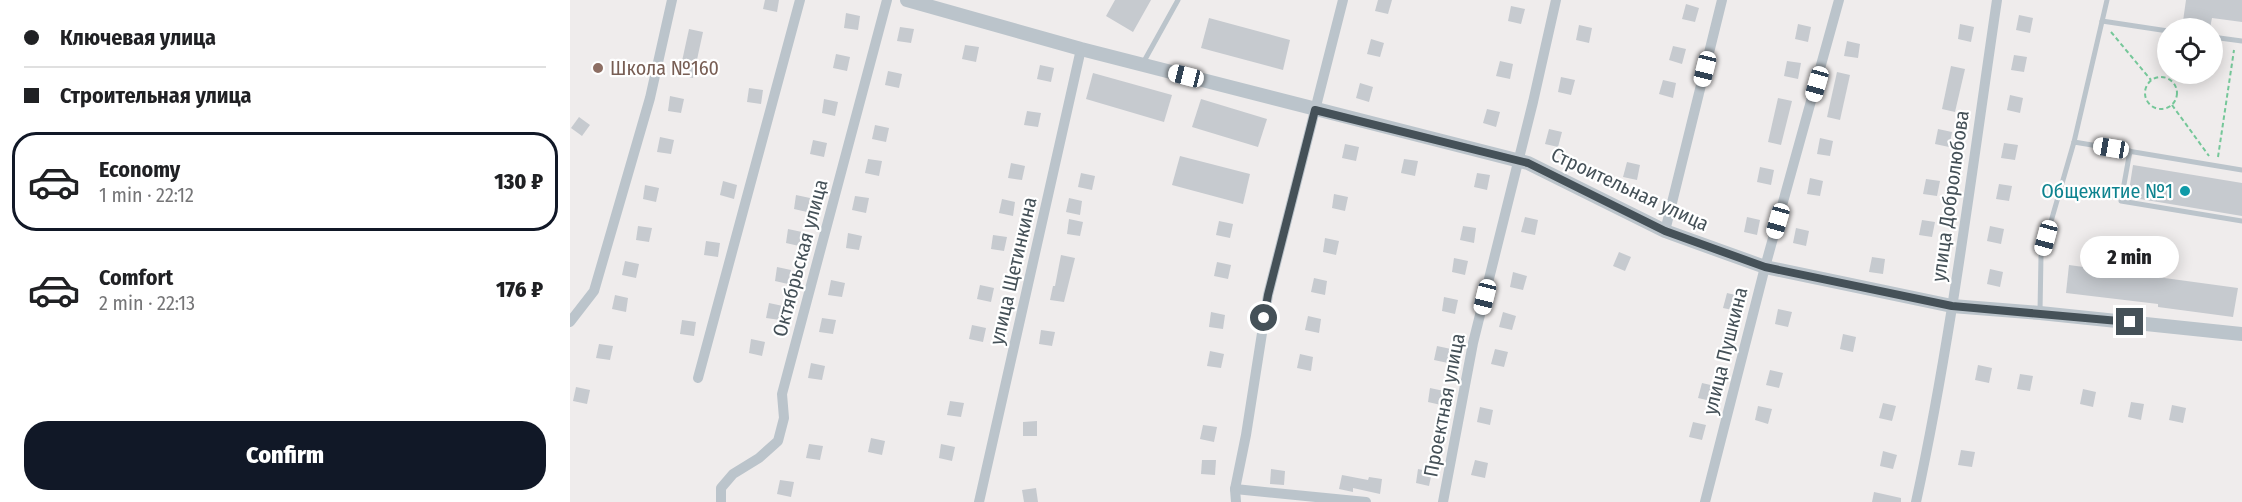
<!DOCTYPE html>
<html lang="en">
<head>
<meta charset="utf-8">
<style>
  body { margin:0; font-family:"Fira Sans Condensed",sans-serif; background:#f2f2f2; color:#202124; height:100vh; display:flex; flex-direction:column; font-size:22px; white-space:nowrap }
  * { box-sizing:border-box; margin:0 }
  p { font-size:20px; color:#757577 }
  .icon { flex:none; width:33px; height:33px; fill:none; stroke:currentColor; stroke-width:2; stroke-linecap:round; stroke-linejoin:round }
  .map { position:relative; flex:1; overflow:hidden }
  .panel { display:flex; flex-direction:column; background:#fff; width:570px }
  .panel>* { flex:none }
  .guide { display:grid; align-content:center; height:132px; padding:0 24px; background:#fff }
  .tools { position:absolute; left:1587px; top:18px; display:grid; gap:12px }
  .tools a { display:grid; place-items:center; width:66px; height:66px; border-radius:50%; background:#fff; box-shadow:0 3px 15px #0003; font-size:30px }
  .end { position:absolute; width:27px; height:27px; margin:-14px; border:8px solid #455158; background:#fff; box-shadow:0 0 0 3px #fff }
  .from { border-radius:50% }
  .bubble { position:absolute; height:42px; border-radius:21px; background:#fff; box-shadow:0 3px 15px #0003; font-size:20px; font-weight:800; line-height:42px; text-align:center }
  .car { position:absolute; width:18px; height:36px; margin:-18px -9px; border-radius:8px; box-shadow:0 0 4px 2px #0007; background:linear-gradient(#fff 24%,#345 0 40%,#fff 0 76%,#345 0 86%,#fff 0) }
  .guide b { display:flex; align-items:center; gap:21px; height:57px; font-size:22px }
  .guide b+b { border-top:2px solid #e0e0e0 }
  .guide i { width:15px; height:15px; background:#202124 }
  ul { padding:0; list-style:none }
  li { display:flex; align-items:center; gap:18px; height:99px; margin:0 12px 9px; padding:0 12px; border:3px solid transparent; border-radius:24px }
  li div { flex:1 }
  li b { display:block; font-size:22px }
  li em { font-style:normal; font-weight:800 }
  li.on { border-color:#111827 }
  li>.icon { width:54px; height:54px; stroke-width:1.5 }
  .cta { display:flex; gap:12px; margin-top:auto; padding:12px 24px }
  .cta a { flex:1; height:69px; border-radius:24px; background:#111827; color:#fff; font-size:24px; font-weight:800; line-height:69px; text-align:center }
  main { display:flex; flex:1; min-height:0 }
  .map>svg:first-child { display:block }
  .building { fill:#c6cacf }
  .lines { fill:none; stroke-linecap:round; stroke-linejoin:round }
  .path { stroke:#75c799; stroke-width:2; stroke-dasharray:4.5 3; stroke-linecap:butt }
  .service { stroke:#bbc4cb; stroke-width:5 }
  .minor { stroke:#bbc4cb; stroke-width:10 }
  .tertiary { stroke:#bbc4cb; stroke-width:14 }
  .route { stroke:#455158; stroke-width:8 }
  .education-dot { fill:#8d6e63; stroke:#fff; stroke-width:2 }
  .culture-dot { fill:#0f9aa8; stroke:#fff; stroke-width:2 }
  .labels { text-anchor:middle; stroke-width:4.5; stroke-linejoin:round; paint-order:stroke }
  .education-label { font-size:20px; fill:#785e54; stroke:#fff; text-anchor:start }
  .street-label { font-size:20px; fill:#455158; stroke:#fff }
  .culture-label { font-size:20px; fill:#0d838f; stroke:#fff; text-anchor:end }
</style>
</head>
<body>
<main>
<section class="panel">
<div class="guide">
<b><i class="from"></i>Ключевая улица</b>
<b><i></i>Строительная улица</b>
</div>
<ul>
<li class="on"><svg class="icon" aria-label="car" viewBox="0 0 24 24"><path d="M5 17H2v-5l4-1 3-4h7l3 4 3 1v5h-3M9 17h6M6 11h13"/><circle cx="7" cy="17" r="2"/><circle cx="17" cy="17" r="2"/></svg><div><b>Economy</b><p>1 min · 22:12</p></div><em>130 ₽</em></li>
<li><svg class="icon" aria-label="car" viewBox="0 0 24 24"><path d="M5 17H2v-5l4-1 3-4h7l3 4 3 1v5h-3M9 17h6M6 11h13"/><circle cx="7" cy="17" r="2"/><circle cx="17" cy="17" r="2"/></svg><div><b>Comfort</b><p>2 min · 22:13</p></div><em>176 ₽</em></li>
</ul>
<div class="cta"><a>Confirm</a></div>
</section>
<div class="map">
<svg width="1672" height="502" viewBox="0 0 1672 502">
  <rect width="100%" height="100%" fill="#efecec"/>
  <g class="building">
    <path d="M195 0H209L207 12 193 9Z"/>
    <path d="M545 0H581L563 32 536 16Z"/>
    <path d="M808 0H822L818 14 805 11Z"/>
    <path d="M1616 0H1672V22L1642 18 1640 28H1612Z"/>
    <path d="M1116 4 1129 8 1125 22 1112 19Z"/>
    <path d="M941 6 955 9 951 24 938 21Z"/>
    <path d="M276 13 290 16 288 30 274 28Z"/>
    <path d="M1449 15 1463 18 1460 33 1446 30Z"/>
    <path d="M639 18 720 40 713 70 631 48Z"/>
    <path d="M1228 24 1241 27 1238 42 1225 39Z"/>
    <path d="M1390 24 1404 27 1401 42 1388 39Z"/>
    <path d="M1009 25 1022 28 1019 43 1006 40Z"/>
    <path d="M330 27 344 29 341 43 327 41Z"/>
    <path d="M119 29 133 32 123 78 109 75Z"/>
    <path d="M801 39 814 43 810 57 797 54Z"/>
    <path d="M1277 41 1290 44 1288 58 1274 56Z"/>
    <path d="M395 45 409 47 406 62 392 59Z"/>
    <path d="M1103 46 1116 49 1112 64 1099 60Z"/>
    <path d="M266 54 280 57 277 71 263 68Z"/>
    <path d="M1444 55 1457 57 1454 72 1441 70Z"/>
    <path d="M930 61 943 64 940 79 926 76Z"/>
    <path d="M1217 61 1231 63 1228 79 1214 76Z"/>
    <path d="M470 65 484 68 481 82 467 79Z"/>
    <path d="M1381 66 1395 69 1385 112 1372 109Z"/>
    <path d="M318 71 332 74 329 88 315 85Z"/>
    <path d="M1267 72 1280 75 1270 120 1257 117Z"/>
    <path d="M523 73 602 95 594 122 516 99Z"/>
    <path d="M991 77 1005 80 1001 95 988 92Z"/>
    <path d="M1093 80 1106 83 1103 98 1089 94Z"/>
    <path d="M790 83 803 87 799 102 786 98Z"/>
    <path d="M179 88 193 90 191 104 177 102Z"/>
    <path d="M1440 95 1453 98 1450 113 1437 110Z"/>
    <path d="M100 96 114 99 111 113 98 111Z"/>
    <path d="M1208 98 1222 101 1211 145 1198 142Z"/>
    <path d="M254 99 268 102 265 116 252 113Z"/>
    <path d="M631 99 697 119 688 147 622 127Z"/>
    <path d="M917 109 930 112 926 127 913 123Z"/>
    <path d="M457 111 471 113 468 127 454 125Z"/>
    <path d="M9 117 20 125 12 136 1 128Z"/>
    <path d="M305 125 319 128 316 142 302 139Z"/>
    <path d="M979 129 992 132 988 147 975 144Z"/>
    <path d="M1368 129 1382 132 1379 147 1365 144Z"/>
    <path d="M90 137 104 140 101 154 87 152Z"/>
    <path d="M1250 138 1263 141 1260 156 1247 154Z"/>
    <path d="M243 140 257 143 254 157 240 154Z"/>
    <path d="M1434 143 1448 145 1445 160 1431 158Z"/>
    <path d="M775 144 789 147 786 161 772 158Z"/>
    <path d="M610 156 680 174 673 204 602 185Z"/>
    <path d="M298 159 312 161 309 176 295 173Z"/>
    <path d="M834 159 848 161 845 176 831 173Z"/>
    <path d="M1057 162 1070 165 1067 180 1053 177Z"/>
    <path d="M441 163 455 166 452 180 438 178Z"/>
    <path d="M1563 165 1672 183V216L1558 197Z"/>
    <path d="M1190 167 1204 170 1201 185 1187 182Z"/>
    <path d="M511 173 525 176 522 190 508 187Z"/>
    <path d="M907 173 920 175 917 190 904 187Z"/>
    <path d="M1240 178 1253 181 1250 196 1237 194Z"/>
    <path d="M1356 179 1370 181 1367 196 1353 194Z"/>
    <path d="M153 181 167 185 164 199 150 195Z"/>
    <path d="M1429 184 1442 186 1439 201 1426 199Z"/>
    <path d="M75 185 89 188 86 202 73 199Z"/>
    <path d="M764 194 778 197 775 211 762 208Z"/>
    <path d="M226 195 240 198 237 212 224 209Z"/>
    <path d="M285 196 299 198 296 213 282 210Z"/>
    <path d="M499 198 512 201 510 215 496 212Z"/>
    <path d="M432 199 445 202 443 216 429 213Z"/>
    <path d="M955 217 968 220 965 235 951 232Z"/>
    <path d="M1177 217 1190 220 1187 235 1174 232Z"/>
    <path d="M499 219 513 222 510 236 497 234Z"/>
    <path d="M1352 220 1365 222 1362 237 1349 235Z"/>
    <path d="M649 221 663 224 660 238 646 235Z"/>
    <path d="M68 226 82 228 79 242 66 240Z"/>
    <path d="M893 226 906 228 904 243 890 240Z"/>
    <path d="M1420 226 1434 229 1431 244 1417 241Z"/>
    <path d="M1226 228 1239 231 1236 246 1223 243Z"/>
    <path d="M218 229 232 232 229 246 216 243Z"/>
    <path d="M278 233 292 236 289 250 276 248Z"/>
    <path d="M423 235 437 237 434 251 421 249Z"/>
    <path d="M755 238 769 241 766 255 753 252Z"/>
    <path d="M136 241 150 243 148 257 134 255Z"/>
    <path d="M1049 252 1061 257 1055 271 1043 266Z"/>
    <path d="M491 255 505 258 494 302 480 300 483 286H485Z"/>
    <path d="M1302 257 1315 259 1313 274 1299 272Z"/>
    <path d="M884 258 898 261 895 275 882 272Z"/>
    <path d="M55 261 69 264 66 278 52 275Z"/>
    <path d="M647 262 661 265 658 279 644 276Z"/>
    <path d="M1499 265 1668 288 1663 317 1588 307V304L1496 293Z"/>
    <path d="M207 267 221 270 218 284 205 281Z"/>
    <path d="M1420 269 1433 272 1430 287 1417 284Z"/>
    <path d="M943 272 957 276 953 290 940 287Z"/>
    <path d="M744 278 757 281 755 295 741 292Z"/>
    <path d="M261 280 275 283 272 297 258 295Z"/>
    <path d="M410 285 424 288 421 302 407 299Z"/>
    <path d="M1157 293 1170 296 1167 311 1153 308Z"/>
    <path d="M45 295 58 298 56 312 42 309Z"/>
    <path d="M874 297 888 300 885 314 872 311Z"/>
    <path d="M199 303 213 306 210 320 196 318Z"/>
    <path d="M1208 309 1222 312 1218 327 1205 324Z"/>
    <path d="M641 312 655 315 653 329 639 327Z"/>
    <path d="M933 312 946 316 942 330 929 327Z"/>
    <path d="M738 316 751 319 749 333 735 330Z"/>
    <path d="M252 318 266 320 263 334 249 332Z"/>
    <path d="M112 320 126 322 124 336 110 334Z"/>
    <path d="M402 325 416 328 413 342 399 339Z"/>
    <path d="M471 330 485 332 482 346 469 344Z"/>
    <path d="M1273 334 1286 337 1283 352 1270 349Z"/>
    <path d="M181 339 195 342 192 356 179 353Z"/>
    <path d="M29 344 43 346 40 360 26 358Z"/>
    <path d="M867 346 881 349 878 363 864 360Z"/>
    <path d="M925 349 938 352 934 367 921 364Z"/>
    <path d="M640 351 654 354 651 368 637 366Z"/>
    <path d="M730 354 743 357 741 371 727 368Z"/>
    <path d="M241 363 255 366 252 380 238 378Z"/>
    <path d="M1408 365 1422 368 1419 383 1405 380Z"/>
    <path d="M1200 370 1213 373 1209 388 1196 385Z"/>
    <path d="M1450 374 1463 376 1460 391 1447 389Z"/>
    <path d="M1132 383 1145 386 1141 401 1128 398Z"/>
    <path d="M6 387 20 390 17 404 3 401Z"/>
    <path d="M860 388 874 391 871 405 858 402Z"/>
    <path d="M1513 389 1526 392 1523 407 1510 404Z"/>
    <path d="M380 401 394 403 391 417 377 415Z"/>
    <path d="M1561 402 1574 404 1571 420 1558 417Z"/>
    <path d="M1313 403 1326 406 1322 421 1309 418Z"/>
    <path d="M1602 405 1616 408 1613 423 1599 420Z"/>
    <path d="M1188 406 1202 409 1198 424 1185 420Z"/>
    <path d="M910 407 923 410 920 425 907 422Z"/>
    <path d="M467 421V436H453V422Z"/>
    <path d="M1123 422 1136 425 1132 440 1119 437Z"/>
    <path d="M633 425 647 427 644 442 630 439Z"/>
    <path d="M301 438 315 441 312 455 298 452Z"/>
    <path d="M239 444 253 446 250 460 236 458Z"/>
    <path d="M371 444 385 447 382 461 369 458Z"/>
    <path d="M1391 450 1405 452 1402 467 1388 465Z"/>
    <path d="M1313 451 1327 455 1323 469 1310 466Z"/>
    <path d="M632 460H646L645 475 631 474Z"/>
    <path d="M905 460 918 463 915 478 901 475Z"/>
    <path d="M701 469 715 471 714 485 700 484Z"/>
    <path d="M848 469 862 472 859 486 846 483Z"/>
    <path d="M772 475 798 480 799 477 812 479 810 494 783 488V492L769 489Z"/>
    <path d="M210 480 224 482 221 497 207 494Z"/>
    <path d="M466 488 468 502H454L452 490Z"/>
    <path d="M1304 492 1331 498V502H1302Z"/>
  </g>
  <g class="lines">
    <g class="path">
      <path d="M1541 32 1581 80"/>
      <circle cx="1591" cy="93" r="16"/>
      <path d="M1602 105 1639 156"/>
      <path d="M1648 157 1664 50"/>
    </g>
    <g class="service">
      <path d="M1532 21 1598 31"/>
      <path d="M1642 37 1672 41"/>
      <path d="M573 63 608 0"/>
      <path d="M1504 142 1672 170"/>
      <path d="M1560 151 1551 201 1672 221"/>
      <path d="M1470 311 1471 256 1504 142 1537 0"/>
    </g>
    <g class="minor">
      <path d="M1095 231 1152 0"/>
      <path d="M0 322 24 291 80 98 102 0"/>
      <path d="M128 378 230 0"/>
      <path d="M665 489 796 502"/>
      <path d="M151 502V488L163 474 189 458 208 441 214 418 212 394 317 0"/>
      <path d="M409 502 511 49"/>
      <path d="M666 502 665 489 676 435 698 295 773 0"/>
      <path d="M873 502 903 343 963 102 986 0"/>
      <path d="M1135 502 1195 267 1269 0"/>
      <path d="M1346 502C1382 336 1402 168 1427 0"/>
    </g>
    <path class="tertiary" d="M337 0 511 49 958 163 1095 231 1195 267 1382 306 1470 313 1672 334"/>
  </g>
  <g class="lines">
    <path class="route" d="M694 318 698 295 745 110 958 163 1095 231 1195 267 1382 306 1560 322"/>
  </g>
  <circle class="education-dot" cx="28" cy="68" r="6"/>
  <circle class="culture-dot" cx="1615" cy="191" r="6"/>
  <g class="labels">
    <g class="education-label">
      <text x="40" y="75">Школа №160</text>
    </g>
    <g class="street-label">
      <text transform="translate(1060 189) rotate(25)" y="7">Строительная улица</text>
      <text transform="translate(1380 196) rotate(-82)" y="7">улица Добролюбова</text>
      <text transform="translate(230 258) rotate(-75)" y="7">Октябрьская улица</text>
      <text transform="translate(443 271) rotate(-77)" y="7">улица Щетинкина</text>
      <text transform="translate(1155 351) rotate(-76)" y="7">улица Пушкина</text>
      <text transform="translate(874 405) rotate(-79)" y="7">Проектная улица</text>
    </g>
    <g class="culture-label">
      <text x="1603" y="198">Общежитие №1</text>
    </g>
  </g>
</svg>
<div class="tools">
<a><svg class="icon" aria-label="locate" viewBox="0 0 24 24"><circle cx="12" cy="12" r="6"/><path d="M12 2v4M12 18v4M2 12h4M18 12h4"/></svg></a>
</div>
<i class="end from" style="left:694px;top:318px"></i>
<i class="end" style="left:1560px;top:322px"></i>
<div class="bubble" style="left:1510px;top:236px;width:99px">2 min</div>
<i class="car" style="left:1135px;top:69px;rotate:194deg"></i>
<i class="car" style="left:616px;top:76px;rotate:284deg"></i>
<i class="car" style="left:1247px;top:84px;rotate:196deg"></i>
<i class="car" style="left:1541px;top:148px;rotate:279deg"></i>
<i class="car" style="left:1208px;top:221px;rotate:196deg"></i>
<i class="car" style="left:1476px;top:238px;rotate:195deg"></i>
<i class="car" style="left:915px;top:297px;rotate:194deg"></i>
</div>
</main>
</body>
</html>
